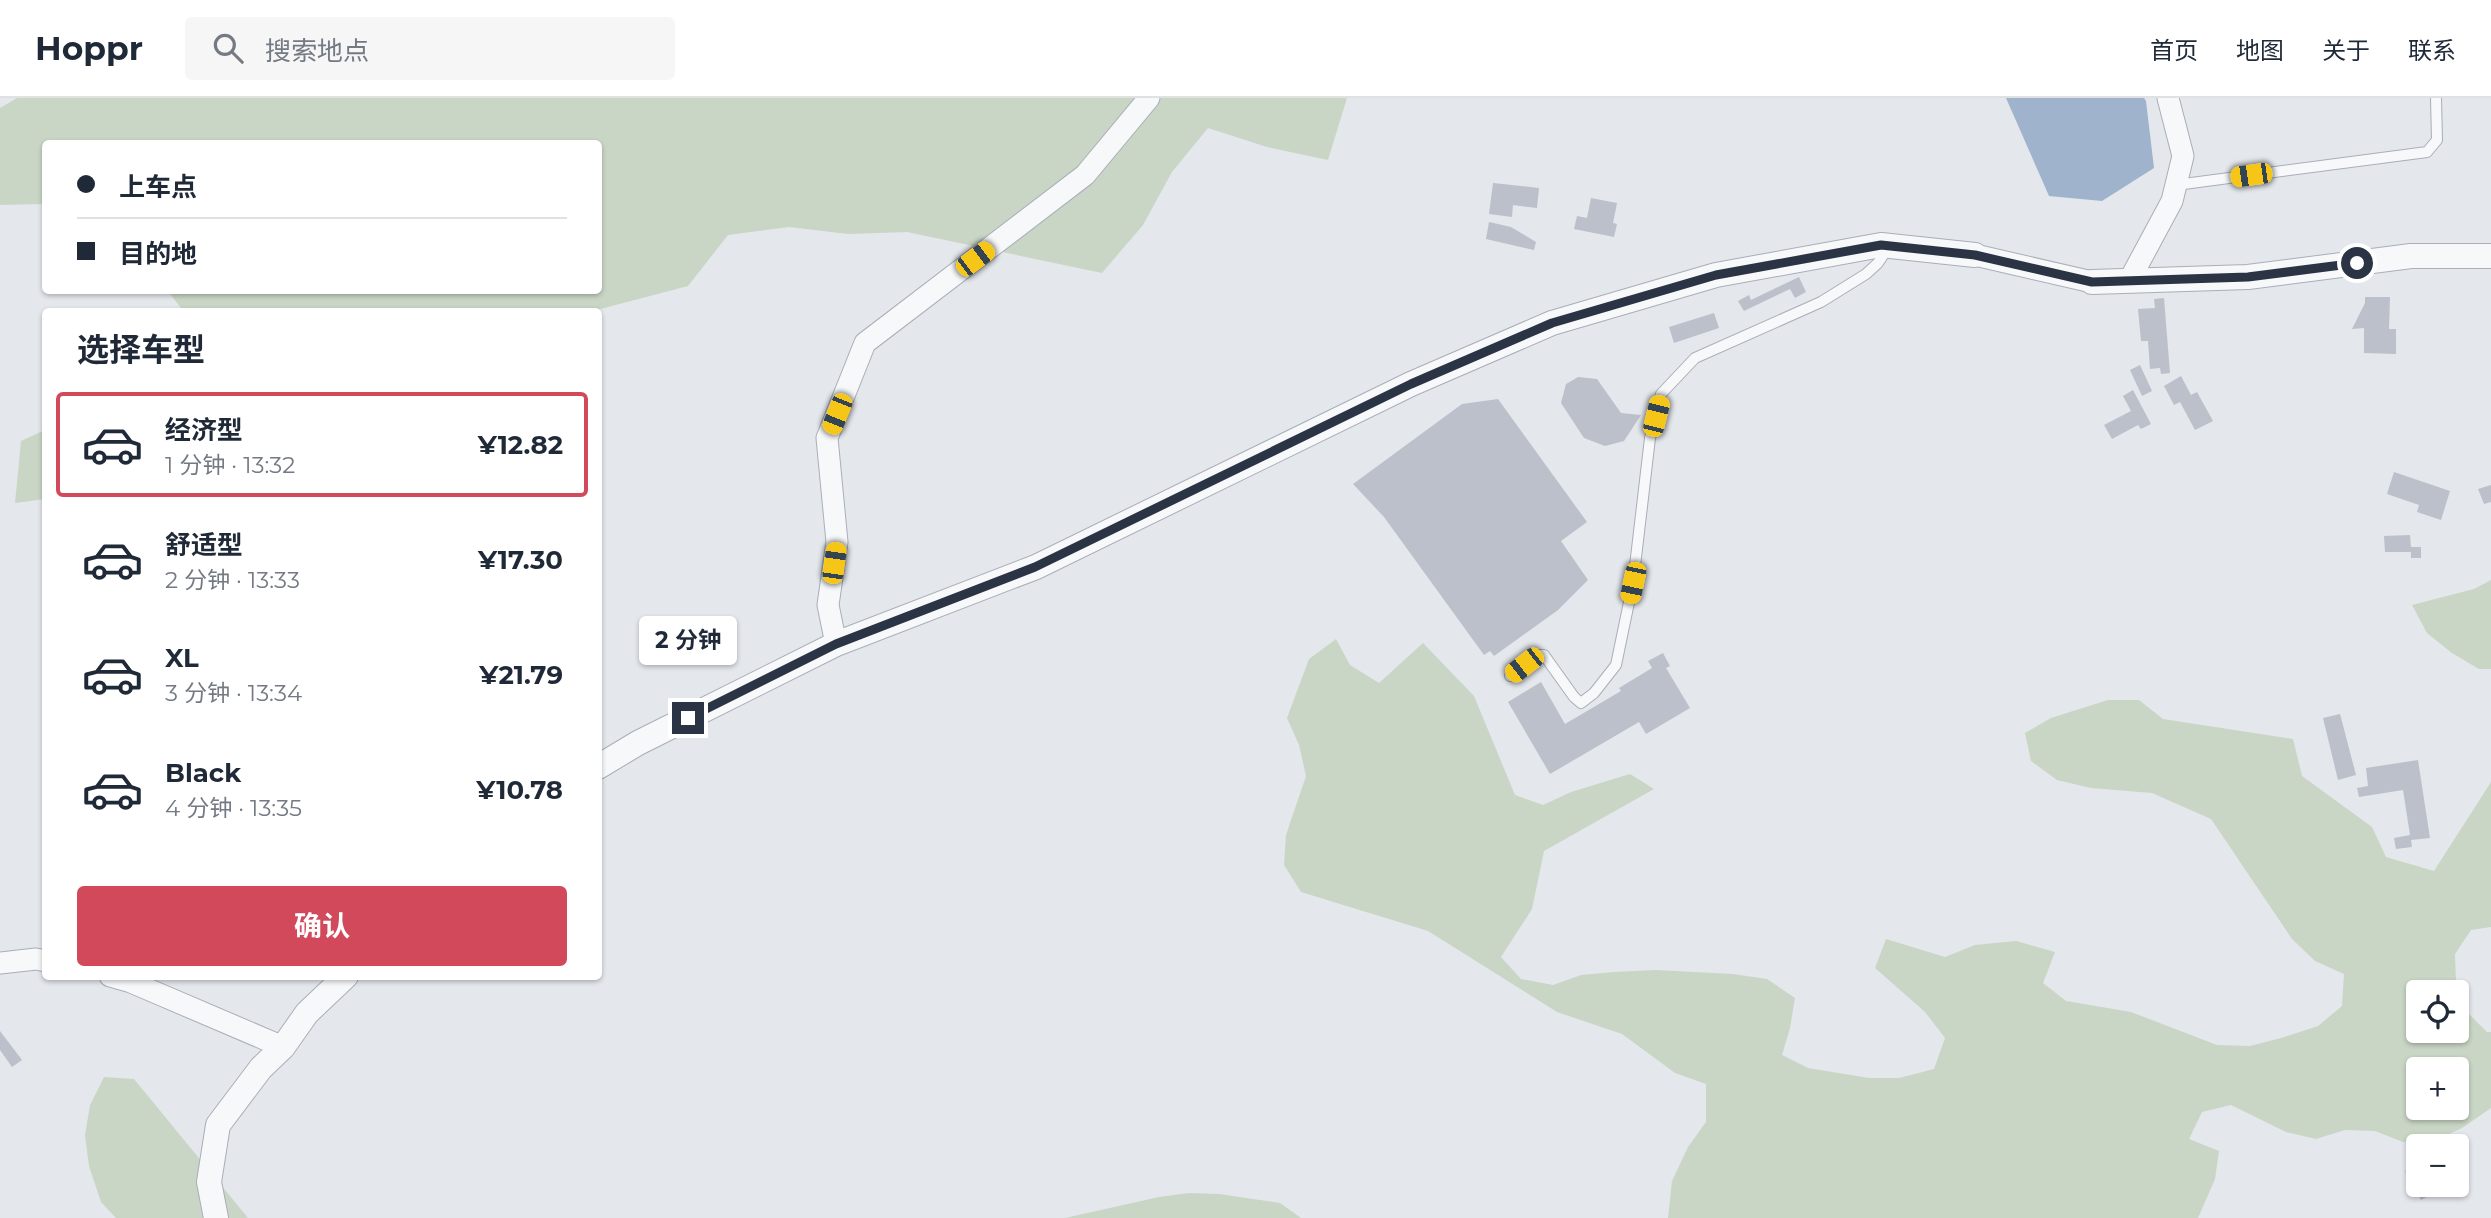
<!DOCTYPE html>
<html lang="zh">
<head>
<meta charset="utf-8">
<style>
  body { margin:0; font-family:Montserrat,"Noto Sans SC",sans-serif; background:#f6f6f7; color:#1f2937; height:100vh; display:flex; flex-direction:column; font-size:26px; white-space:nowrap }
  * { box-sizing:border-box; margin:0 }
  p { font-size:23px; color:#747a83 }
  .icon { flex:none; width:38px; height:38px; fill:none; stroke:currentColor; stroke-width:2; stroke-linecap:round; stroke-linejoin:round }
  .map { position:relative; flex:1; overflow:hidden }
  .details { position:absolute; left:42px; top:210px; width:560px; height:672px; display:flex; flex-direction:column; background:#fff; border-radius:7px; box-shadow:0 2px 5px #0004 }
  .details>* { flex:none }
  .hud { position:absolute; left:42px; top:42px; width:560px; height:154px; border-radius:7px; box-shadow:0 2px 5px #0004; display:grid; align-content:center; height:154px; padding:0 35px; background:#fff }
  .buttons { position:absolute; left:2406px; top:882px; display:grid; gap:14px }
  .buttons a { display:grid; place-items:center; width:63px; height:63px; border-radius:7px; background:#fff; box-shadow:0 2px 5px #0004; font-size:35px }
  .end { position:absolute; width:32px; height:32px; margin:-16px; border:9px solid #2b3445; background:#fff; box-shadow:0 0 0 4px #fff }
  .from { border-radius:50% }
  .bubble { position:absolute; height:49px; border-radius:7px; background:#fff; box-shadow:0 2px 5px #0004; font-size:23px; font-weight:700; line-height:49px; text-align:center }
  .car { position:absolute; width:21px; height:42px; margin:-21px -10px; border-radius:9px; box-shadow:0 0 5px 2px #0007; background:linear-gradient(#f5c518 24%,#345 0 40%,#f5c518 0 76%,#345 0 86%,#f5c518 0) }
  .hud b { display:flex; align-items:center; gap:24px; height:66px; font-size:26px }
  .hud b+b { border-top:2px solid #e0e1e3 }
  .hud i { width:18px; height:18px; background:#1f2937 }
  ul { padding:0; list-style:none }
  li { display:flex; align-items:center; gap:21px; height:105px; margin:0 14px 10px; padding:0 21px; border:4px solid transparent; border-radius:7px }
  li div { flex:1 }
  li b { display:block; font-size:26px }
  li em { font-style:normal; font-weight:700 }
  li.current { border-color:#d1495b }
  li>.icon { width:63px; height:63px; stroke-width:1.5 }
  h2 { padding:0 35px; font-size:32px; line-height:84px }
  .primary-button { display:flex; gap:14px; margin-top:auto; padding:14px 35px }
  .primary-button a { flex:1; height:80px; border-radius:7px; background:#d1495b; color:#fff; font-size:28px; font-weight:700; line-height:80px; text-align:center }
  header { display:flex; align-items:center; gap:42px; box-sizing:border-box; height:98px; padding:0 35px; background:#fff; border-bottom:2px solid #e0e1e3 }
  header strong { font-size:33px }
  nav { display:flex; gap:38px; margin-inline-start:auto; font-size:24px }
  .search { width:490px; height:63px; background:#f6f6f7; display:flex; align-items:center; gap:18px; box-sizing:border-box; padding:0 24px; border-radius:7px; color:#747a83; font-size:26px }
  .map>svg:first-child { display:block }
  .green { fill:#c9d6c5; fill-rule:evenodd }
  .water { fill:#9fb4cc }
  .building { fill:#bbc0ca }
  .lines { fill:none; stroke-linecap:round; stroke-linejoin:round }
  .service-casing { stroke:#a9aeb7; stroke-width:12 }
  .minor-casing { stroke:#a9aeb7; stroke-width:23 }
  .tertiary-casing { stroke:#a9aeb7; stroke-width:26 }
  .service { stroke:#f7f8fa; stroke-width:10 }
  .minor { stroke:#f7f8fa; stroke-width:21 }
  .tertiary { stroke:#f7f8fa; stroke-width:24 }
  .route { stroke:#2b3445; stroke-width:9 }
</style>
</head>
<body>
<header>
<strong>Hoppr</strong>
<div class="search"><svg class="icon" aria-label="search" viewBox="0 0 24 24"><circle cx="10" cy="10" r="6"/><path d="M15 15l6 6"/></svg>搜索地点</div>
<nav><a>首页</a><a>地图</a><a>关于</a><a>联系</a></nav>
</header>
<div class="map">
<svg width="2491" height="1120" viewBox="0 0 2491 1120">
  <rect width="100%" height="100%" fill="#e4e7ec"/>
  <g class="green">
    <path d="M17 0H1347L1328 62 1267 49 1208 30 1172 74 1143 127 1102 175 907 134 848 136 789 129 728 137 688 188 589 214H184L168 193 598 192V46H46L45 106 0 107V10Z"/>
    <path d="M45 332V401L15 405 21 343Z"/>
    <path d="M2491 482V571H2479L2452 555 2427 535 2412 507 2474 491Z"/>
    <path d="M1336 541 1350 567 1379 585 1423 545 1474 598 1515 697 1543 707 1571 694 1630 676 1654 691 1544 753 1532 811 1501 859 1521 881 1553 887 1581 877 1614 874 1655 872 1733 876 1767 881 1795 900 1790 930 1782 957 1808 970 1869 980H1899L1934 971 1945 940 1925 914 1875 870 1886 841 1945 859 1975 847 2016 843 2055 854 2043 885 2066 903 2131 914 2217 947 2250 948 2281 940 2318 928 2342 908 2344 876 2315 863 2292 841 2211 721 2152 695 2091 690 2057 682 2031 663 2025 635 2051 620 2108 602H2139L2163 621 2293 641 2302 678 2372 729 2386 759 2434 773 2491 684V829L2471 832 2455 856 2456 884 2466 913 2487 934H2491V1010L2462 1030 2434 1043 2403 1044 2375 1033 2345 1032 2316 1041 2286 1034 2231 1007 2202 1014 2189 1041 2219 1053 2215 1081 2198 1120H1668L1672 1083 1688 1049 1706 1024V986L1675 975 1622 936 1557 914 1428 833 1301 794 1284 767 1286 737 1306 678 1299 647 1287 620 1309 561ZM2457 894V933H2418V894ZM2418 971H2457V1010H2418Z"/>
    <path d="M104 979 134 981 248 1120H116L101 1104 89 1068 85 1037 90 1007Z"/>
    <path d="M1189 1095 1219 1096 1280 1105 1301 1120H1065L1159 1099Z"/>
  </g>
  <path class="water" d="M2006 0H2144L2146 3 2154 70 2102 103 2049 98Z"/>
  <g class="building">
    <path d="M1493 85 1539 90 1537 110 1513 107 1512 119 1489 116Z"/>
    <path d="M1591 100 1617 105 1613 125 1617 126 1614 139 1574 131 1577 118 1587 120Z"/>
    <path d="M1489 124 1511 129 1536 144 1534 152 1486 141Z"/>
    <path d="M1799 179 1806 194 1795 200 1790 191 1744 213 1738 203 1749 197 1751 202Z"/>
    <path d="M2365 199H2390L2389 231H2396V256L2364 255V230L2352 231 2365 205Z"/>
    <path d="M2164 200 2170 275 2161 276 2160 270 2150 271 2148 243H2141L2138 211 2155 210 2154 201Z"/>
    <path d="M1714 215 1719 230 1674 245 1669 229Z"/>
    <path d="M2140 267 2152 293 2142 298 2130 272Z"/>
    <path d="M2181 278 2191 297 2197 294 2213 323 2195 332 2180 304 2174 307 2164 288Z"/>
    <path d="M1578 279 1597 281 1621 315 1641 317 1624 343 1605 348 1584 340 1561 305 1566 286Z"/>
    <path d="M2133 292 2151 326 2141 331 2138 327 2112 341 2104 327 2131 313 2123 298Z"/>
    <path d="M1498 301 1587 424 1561 443 1588 482 1558 512 1494 558 1490 553 1484 557 1384 419 1353 386 1462 306Z"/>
    <path d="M2394 374 2450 393 2441 422 2417 414 2419 407 2387 396Z"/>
    <path d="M2491 387V404L2484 406 2478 391Z"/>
    <path d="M2410 437 2411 449H2421V460H2411V454H2385L2384 438Z"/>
    <path d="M1663 555 1670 568 1666 570 1690 610 1646 636 1639 624 1550 676 1508 604 1541 584 1565 626 1621 593 1619 590 1652 570 1648 563Z"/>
    <path d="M2340 616 2356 677 2338 682 2323 620Z"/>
    <path d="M2418 662 2430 740 2411 742 2412 749 2396 751 2394 740 2410 737 2403 692 2359 699 2357 690 2368 688 2366 670Z"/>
    <path d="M0 933 22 962 12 969 0 952Z"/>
    <path d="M2418 1065V1087H2432L2436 1094 2421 1102 2405 1073Z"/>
  </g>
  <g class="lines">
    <g class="service-casing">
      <g id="service">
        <path d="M2176 87 2427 54 2437 42 2436 0"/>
        <path d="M1510 578 1537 557H1544L1574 599 1581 605 1594 595 1616 567 1633 485 1650 340 1661 296 1695 260 1821 204 1866 176 1878 165 1888 150"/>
      </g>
    </g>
    <g class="minor-casing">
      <g id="minor">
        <path d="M1975 157 2092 184"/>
        <path d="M2129 183 2172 103 2183 58 2168 0"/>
        <path d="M836 546 828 507 837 444 827 340 865 245 1085 77 1149 0"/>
        <path d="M0 865 36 861 46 863"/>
        <path d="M110 878 131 884 283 949"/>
      </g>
    </g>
    <g class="tertiary-casing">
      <g id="tertiary">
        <path d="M2092 184 2248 179 2411 158H2491"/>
        <path d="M598 669 638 645 836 546 1036 469 1411 286 1552 225 1716 177 1881 147 1975 157"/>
        <path d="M216 1120 209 1084 218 1027 261 970 283 949 307 915 346 878"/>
      </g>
    </g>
    <use href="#service" class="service"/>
    <use href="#minor" class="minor"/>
    <use href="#tertiary" class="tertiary"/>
  </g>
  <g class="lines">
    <path class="route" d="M688 620 836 546 1035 469 1411 286 1552 225 1716 177 1881 147 1975 157 2092 184 2248 179 2357 165"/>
  </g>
</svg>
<div class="buttons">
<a><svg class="icon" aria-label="locate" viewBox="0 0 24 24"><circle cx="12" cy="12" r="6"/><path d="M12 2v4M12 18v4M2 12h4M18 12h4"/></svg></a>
<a>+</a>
<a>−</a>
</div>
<i class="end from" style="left:2357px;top:165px"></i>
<i class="end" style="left:688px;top:620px"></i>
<div class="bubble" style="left:639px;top:518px;width:98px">2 分钟</div>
<i class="car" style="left:2251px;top:77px;rotate:262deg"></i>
<i class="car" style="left:975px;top:161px;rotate:53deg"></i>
<i class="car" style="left:837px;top:316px;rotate:202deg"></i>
<i class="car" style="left:1656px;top:318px;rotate:14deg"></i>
<i class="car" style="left:834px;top:465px;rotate:8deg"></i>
<i class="car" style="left:1633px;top:485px;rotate:192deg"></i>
<i class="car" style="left:1524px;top:567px;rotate:232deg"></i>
<div class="hud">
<b><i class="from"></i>上车点</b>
<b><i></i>目的地</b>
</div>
<section class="details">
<h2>选择车型</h2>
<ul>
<li class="current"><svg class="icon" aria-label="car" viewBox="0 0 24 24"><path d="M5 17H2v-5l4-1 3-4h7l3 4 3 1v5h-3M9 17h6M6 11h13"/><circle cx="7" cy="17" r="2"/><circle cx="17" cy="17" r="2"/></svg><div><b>经济型</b><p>1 分钟 · 13:32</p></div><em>¥12.82</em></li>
<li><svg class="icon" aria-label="car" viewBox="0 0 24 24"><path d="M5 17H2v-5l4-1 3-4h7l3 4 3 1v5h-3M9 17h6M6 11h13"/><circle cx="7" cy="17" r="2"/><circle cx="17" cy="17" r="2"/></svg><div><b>舒适型</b><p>2 分钟 · 13:33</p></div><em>¥17.30</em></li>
<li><svg class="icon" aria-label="car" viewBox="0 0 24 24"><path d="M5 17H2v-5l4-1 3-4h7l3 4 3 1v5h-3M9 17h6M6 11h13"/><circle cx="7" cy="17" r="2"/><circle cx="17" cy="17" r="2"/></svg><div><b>XL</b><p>3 分钟 · 13:34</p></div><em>¥21.79</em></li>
<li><svg class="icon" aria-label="car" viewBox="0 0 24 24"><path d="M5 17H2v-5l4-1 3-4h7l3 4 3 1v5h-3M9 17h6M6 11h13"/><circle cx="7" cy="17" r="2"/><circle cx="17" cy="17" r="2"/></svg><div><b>Black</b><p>4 分钟 · 13:35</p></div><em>¥10.78</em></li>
</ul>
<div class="primary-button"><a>确认</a></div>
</section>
</div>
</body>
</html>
